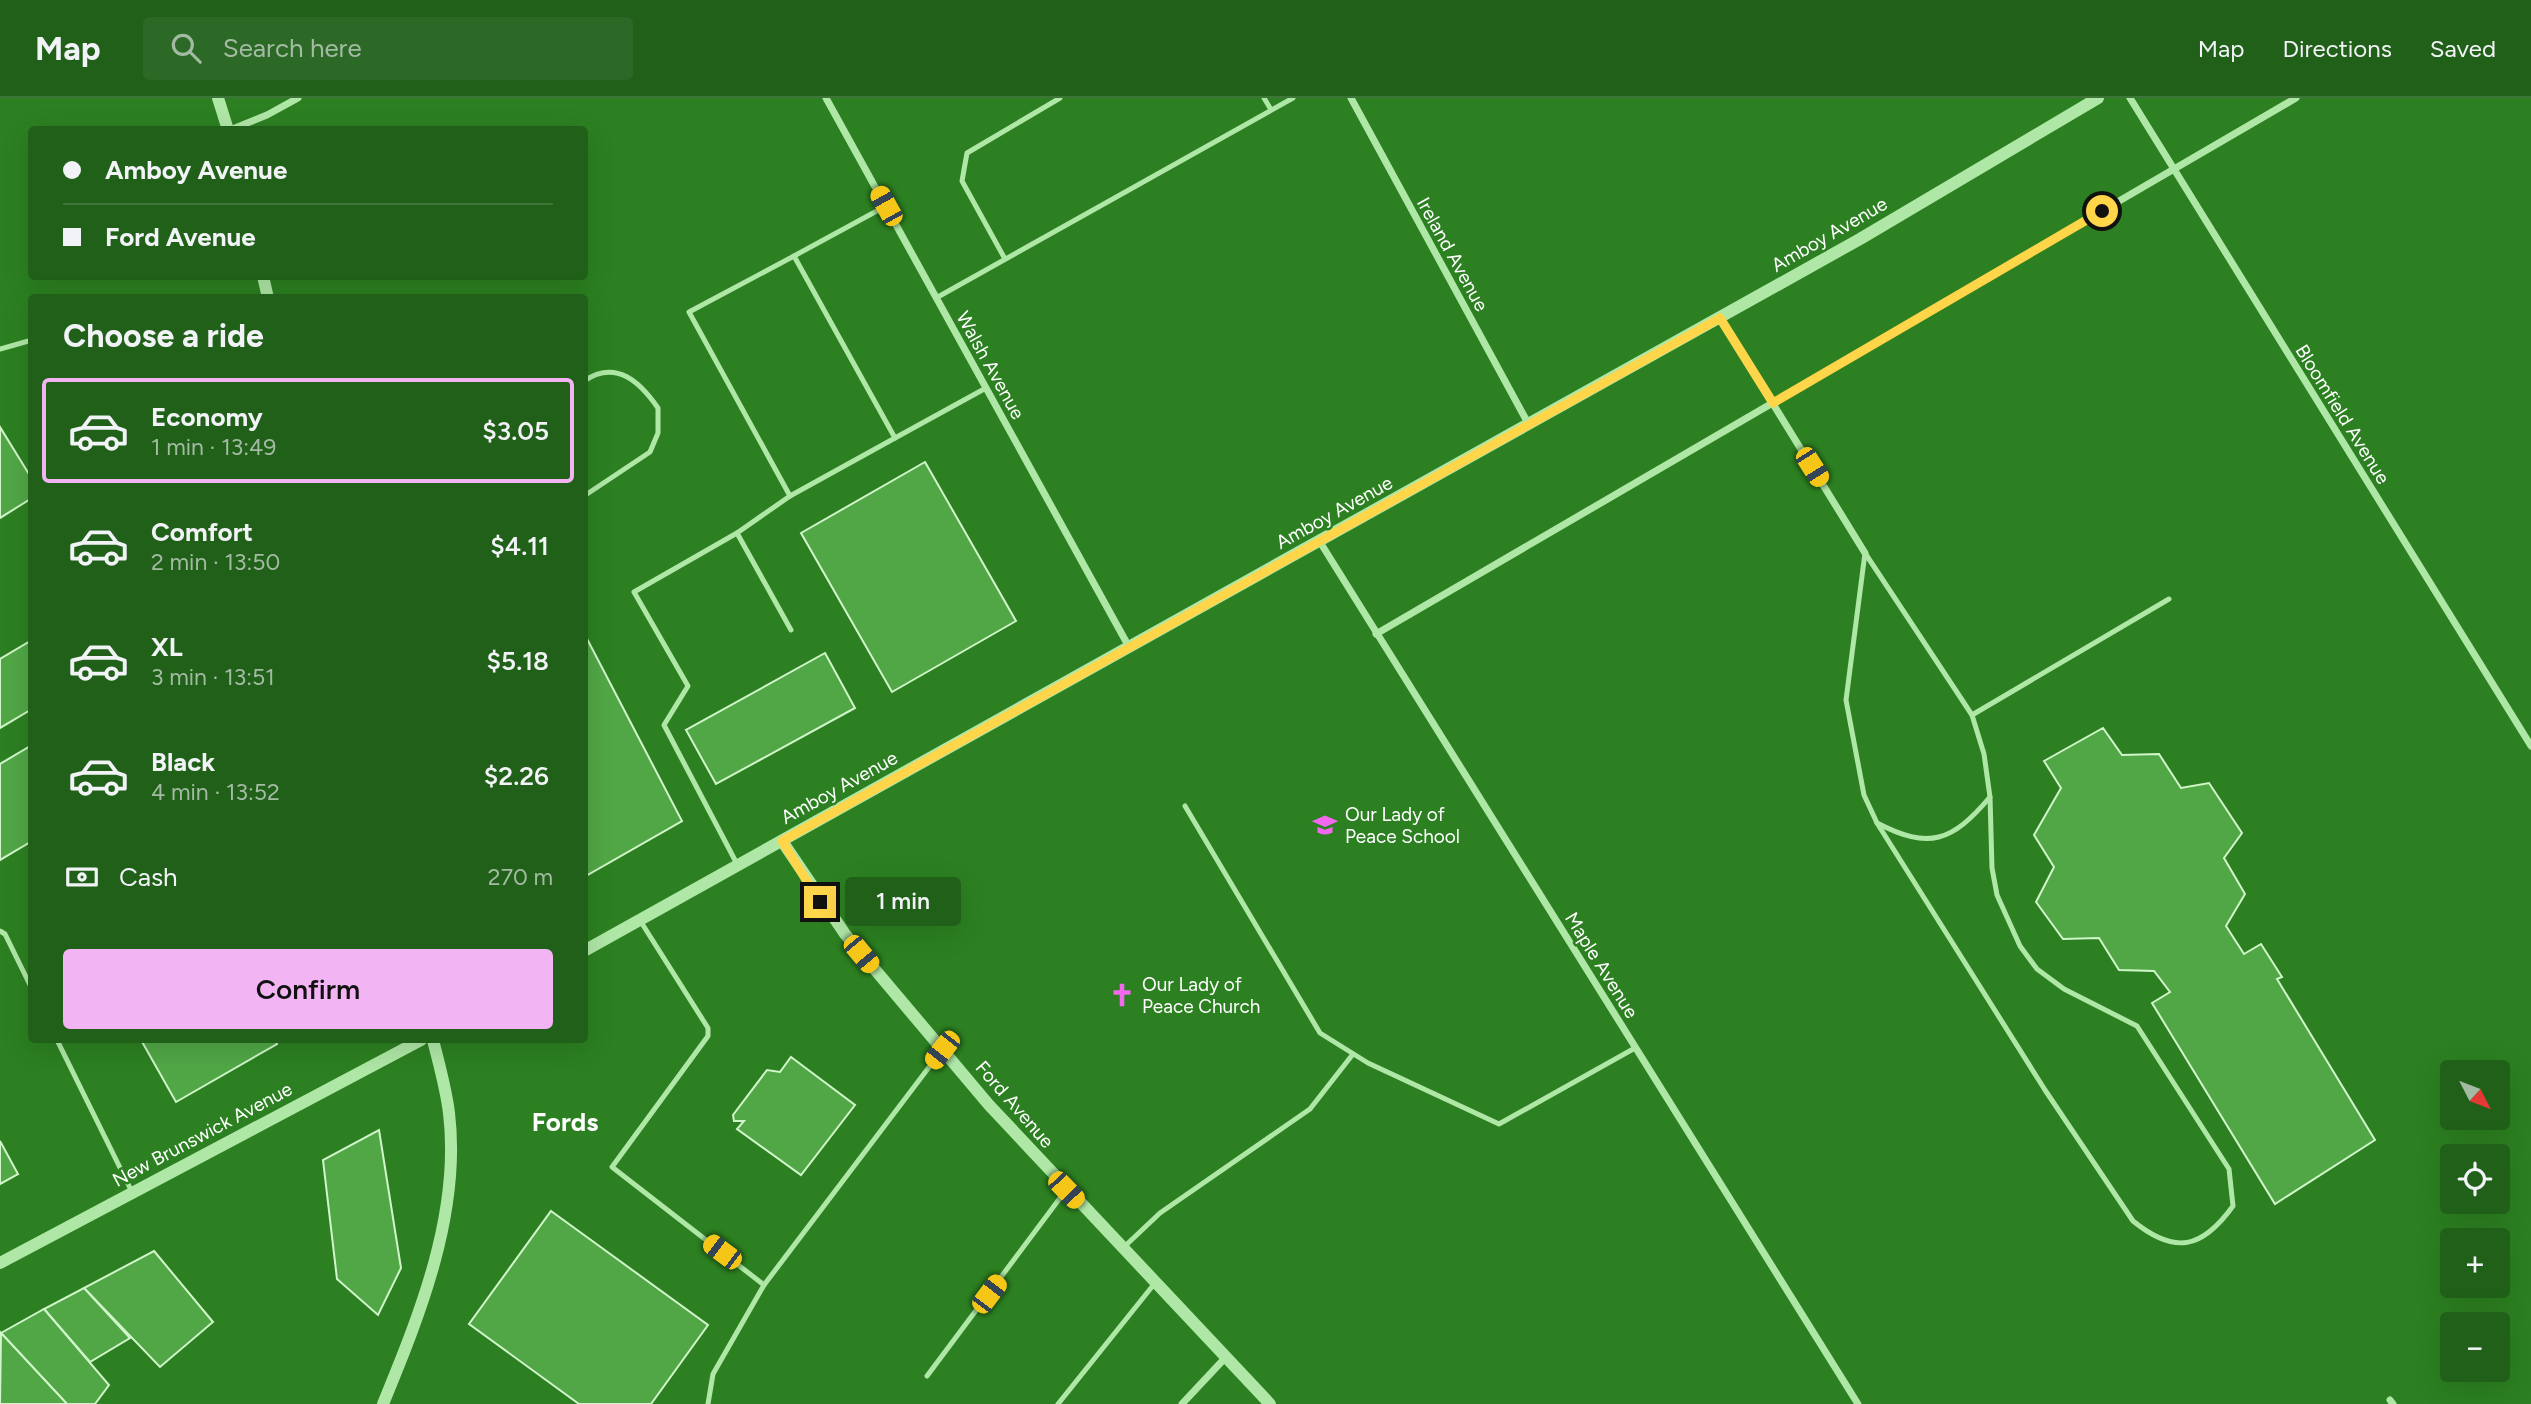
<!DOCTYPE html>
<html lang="en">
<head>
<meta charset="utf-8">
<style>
  body { margin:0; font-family:Figtree,sans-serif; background:#2d6926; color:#f1f3f6; height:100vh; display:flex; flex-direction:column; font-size:26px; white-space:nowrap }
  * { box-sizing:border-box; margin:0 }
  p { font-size:23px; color:#a2bba2 }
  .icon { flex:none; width:38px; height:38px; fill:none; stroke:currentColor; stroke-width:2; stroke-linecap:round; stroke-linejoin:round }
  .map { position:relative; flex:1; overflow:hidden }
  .details { position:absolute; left:28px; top:196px; width:560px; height:749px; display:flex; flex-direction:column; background:#216019; border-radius:7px; box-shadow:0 7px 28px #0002 }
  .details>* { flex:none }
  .top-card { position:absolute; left:28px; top:28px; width:560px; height:154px; border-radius:7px; box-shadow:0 7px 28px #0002; display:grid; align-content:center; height:154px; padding:0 35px; background:#216019 }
  .needle { width:46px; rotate:132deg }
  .controls { position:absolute; left:2440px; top:962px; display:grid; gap:14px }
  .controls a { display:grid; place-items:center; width:70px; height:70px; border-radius:7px; background:#216019; box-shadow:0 7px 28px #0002; font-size:35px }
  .end { position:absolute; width:32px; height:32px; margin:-16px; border:9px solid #ffd54a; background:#111; box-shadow:0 0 0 4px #111 }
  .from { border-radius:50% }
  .bubble { position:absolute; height:49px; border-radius:7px; background:#216019; box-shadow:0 7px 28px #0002; font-size:23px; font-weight:600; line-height:49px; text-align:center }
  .car { position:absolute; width:21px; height:42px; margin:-21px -10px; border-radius:9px; box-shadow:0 0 5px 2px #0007; background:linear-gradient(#f5c518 24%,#345 0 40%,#f5c518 0 76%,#345 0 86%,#f5c518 0) }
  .top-card b { display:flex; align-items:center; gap:24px; height:66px; font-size:26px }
  .top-card b+b { border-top:2px solid #3e7538 }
  .top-card i { width:18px; height:18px; background:#f1f3f6 }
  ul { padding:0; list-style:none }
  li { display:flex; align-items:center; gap:21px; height:105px; margin:0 14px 10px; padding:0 21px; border:4px solid transparent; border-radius:7px }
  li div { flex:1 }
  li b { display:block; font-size:26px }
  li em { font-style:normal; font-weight:600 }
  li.selected { border-color:#f2b4f3 }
  li>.icon { width:63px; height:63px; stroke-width:1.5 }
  h2 { padding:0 35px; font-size:32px; line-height:84px }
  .pay { display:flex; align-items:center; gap:18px; height:77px; padding:0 35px; font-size:26px }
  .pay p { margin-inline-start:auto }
  .action { display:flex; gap:14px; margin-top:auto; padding:14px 35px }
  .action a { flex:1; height:80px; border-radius:7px; background:#f2b4f3; color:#111; font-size:28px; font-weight:600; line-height:80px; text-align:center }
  header { display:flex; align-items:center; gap:42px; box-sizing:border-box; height:98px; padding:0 35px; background:#216019; border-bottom:2px solid #3e7538 }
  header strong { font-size:33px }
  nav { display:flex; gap:38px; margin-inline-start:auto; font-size:24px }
  .search { width:490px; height:63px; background:#2d6926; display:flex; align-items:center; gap:18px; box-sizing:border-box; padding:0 24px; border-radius:7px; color:#a2bba2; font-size:26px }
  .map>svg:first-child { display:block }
  .building { fill:#51a746; stroke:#d0f6ca; stroke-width:2 }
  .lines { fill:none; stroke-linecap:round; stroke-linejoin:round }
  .service { stroke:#afe7a6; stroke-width:5 }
  .minor { stroke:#afe7a6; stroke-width:7 }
  .tertiary { stroke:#afe7a6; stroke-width:12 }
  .route { stroke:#ffd54a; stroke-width:9 }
  .labels { text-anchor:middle; stroke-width:5; stroke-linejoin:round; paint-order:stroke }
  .street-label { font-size:19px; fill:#fff; stroke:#2c8021 }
  .poi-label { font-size:19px; fill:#fff; stroke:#2c8021; text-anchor:start }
  .district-label { font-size:26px; font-weight:bold; fill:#fff; stroke:#2c8021 }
</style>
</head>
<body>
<header>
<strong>Map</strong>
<div class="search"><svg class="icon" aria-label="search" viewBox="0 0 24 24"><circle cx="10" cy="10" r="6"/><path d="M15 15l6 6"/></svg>Search here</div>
<nav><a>Map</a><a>Directions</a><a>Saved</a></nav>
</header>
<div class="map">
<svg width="2531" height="1306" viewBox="0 0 2531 1306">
  <rect width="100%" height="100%" fill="#2c8021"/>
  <g class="building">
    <path d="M0 329 32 381V400L0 420Z"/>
    <path d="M925 364 1016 523 892 594 801 435Z"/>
    <path d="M584 535 682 723 584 779Z"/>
    <path d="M32 542V611L0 630V561Z"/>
    <path d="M825 555 855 610 716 686 686 632Z"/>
    <path d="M2103 630 2122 657 2159 656 2181 690 2209 685 2242 735 2224 760 2245 796 2226 828 2244 856 2261 846 2282 879 2277 881 2375 1042 2275 1106 2152 905 2170 894 2154 873 2119 872 2099 840 2063 841 2036 804 2054 769 2034 737 2061 690 2044 663Z"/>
    <path d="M32 647V743L0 762V666Z"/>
    <path d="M141 942H275L277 946 176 1004Z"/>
    <path d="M791 959 855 1007 801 1077 737 1031 744 1023H734L733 1017 767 972 780 974Z"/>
    <path d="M379 1032 401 1170 378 1217 337 1181 323 1062Z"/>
    <path d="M0 1043 18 1076 0 1086Z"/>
    <path d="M551 1113 708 1227 651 1306H579L469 1226Z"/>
    <path d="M154 1153 213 1224 160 1269 84 1190Z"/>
    <path d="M84 1190 130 1240 90 1264 44 1211Z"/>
    <path d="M44 1211 109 1287 95 1306H67L1 1235Z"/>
    <path d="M1 1235 67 1306H0Z"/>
  </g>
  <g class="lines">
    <g class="service">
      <path d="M1264 0 1270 10"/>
      <path d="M886 108 794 158 895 340 986 290"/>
      <path d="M1005 161 962 83 967 55 1060 0"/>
      <path d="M936 200 1293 0"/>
      <path d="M0 251 32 242"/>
      <path d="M584 283C616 261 640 284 658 310V335L650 354 584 398"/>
      <path d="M790 398 689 214 794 158"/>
      <path d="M737 435 790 398 895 340"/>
      <path d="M1865 455 1972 617 1984 656 1990 699 1992 770 1997 797 2020 848 2037 871 2064 891 2137 928 2229 1071 2233 1108C2202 1151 2175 1157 2133 1123L2045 992 1877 725 1864 697 1846 602Z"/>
      <path d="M1972 617 2169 501"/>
      <path d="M1185 708 1320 935 1368 965 1499 1026 1635 950"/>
      <path d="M1877 725C1929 752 1952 744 1990 699"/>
      <path d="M737 766 664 627 688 588 634 494 737 435 791 532"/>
      <path d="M641 824 708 930V938L612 1069 764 1187 942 952"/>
      <path d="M0 833 5 836 32 891"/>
      <path d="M57 942 132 1094"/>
      <path d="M1124 1149 1160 1115 1310 1011 1353 956"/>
      <path d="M927 1278 1066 1092"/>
      <path d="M708 1306 713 1276 764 1187"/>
      <path d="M1058 1306 1155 1185"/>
    </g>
    <g class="minor">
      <path d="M826 0 1129 549"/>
      <path d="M1351 0 1529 327"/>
      <path d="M2130 0 2531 648"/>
      <path d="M230 32 267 17 298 0"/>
      <path d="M1720 220 1865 455"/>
      <path d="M1320 444 1858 1306"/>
      <path d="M1376 536 2296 0"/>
      <path d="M2390 1302 2393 1306"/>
      <path d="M1182 1306 1226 1259"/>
    </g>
    <g class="tertiary">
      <path d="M218 0 228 32"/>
      <path d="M263 178 268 200"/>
      <path d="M782 743 845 836 989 1007 1270 1306"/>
      <path d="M584 853 1860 141 2098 0"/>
      <path d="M0 1165 421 942"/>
      <path d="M383 1306C420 1216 461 1115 449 1015 446 990 439 966 433 942"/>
    </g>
  </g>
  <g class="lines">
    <path class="route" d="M820 804 782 743 1720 220 1773 305 2102 113"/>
  </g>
  <defs>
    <g id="school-bare" transform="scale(1.89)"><path d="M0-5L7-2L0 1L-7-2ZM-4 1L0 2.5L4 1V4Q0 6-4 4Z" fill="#f468f0" stroke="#2c8021" stroke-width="2.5" paint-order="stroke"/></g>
    <g id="church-bare" transform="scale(1.89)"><path d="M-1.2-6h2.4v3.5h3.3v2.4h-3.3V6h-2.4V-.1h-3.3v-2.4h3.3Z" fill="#f468f0" stroke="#2c8021" stroke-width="2.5" paint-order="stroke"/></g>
  </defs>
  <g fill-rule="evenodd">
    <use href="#school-bare" x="1325" y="727"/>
    <use href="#church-bare" x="1122" y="897"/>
  </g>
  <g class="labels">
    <g class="street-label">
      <text transform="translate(1829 136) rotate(-30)" y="7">Amboy Avenue</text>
      <text transform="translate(1453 156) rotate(61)" y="7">Ireland Avenue</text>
      <text transform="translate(991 267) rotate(61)" y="7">Walsh Avenue</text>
      <text transform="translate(2343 316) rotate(58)" y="7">Bloomfield Avenue</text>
      <text transform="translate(1334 414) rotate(-29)" y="7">Amboy Avenue</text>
      <text transform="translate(839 689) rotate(-29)" y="7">Amboy Avenue</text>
      <text transform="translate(1602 867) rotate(58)" y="7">Maple Avenue</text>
      <text transform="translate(1015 1006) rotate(49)" y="7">Ford Avenue</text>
      <text transform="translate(202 1036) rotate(-28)" y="7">New Brunswick Avenue</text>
    </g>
    <g class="poi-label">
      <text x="1345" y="723">Our Lady of<tspan x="1345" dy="22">Peace School</tspan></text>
      <text x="1142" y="893">Our Lady of<tspan x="1142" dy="22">Peace Church</tspan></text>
    </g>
    <g class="district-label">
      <text x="565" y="1033">Fords</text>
    </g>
  </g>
</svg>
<div class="controls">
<a><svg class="needle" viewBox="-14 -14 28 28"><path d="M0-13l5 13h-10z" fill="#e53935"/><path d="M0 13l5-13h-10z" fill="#a2bba2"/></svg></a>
<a><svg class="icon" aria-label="locate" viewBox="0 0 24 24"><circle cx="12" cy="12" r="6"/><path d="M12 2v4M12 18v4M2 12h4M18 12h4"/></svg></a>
<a>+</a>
<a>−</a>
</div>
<i class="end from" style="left:2102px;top:113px"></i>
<i class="end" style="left:820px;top:804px"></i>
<div class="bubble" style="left:845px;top:779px;width:116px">1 min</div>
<i class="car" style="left:886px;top:108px;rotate:331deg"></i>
<i class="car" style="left:1812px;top:369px;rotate:148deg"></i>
<i class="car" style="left:861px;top:856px;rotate:140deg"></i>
<i class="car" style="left:942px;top:952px;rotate:218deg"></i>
<i class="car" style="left:1066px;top:1092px;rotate:136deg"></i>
<i class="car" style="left:722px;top:1154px;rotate:307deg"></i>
<i class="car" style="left:989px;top:1196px;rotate:37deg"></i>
<div class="top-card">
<b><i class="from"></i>Amboy Avenue</b>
<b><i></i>Ford Avenue</b>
</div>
<section class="details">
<h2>Choose a ride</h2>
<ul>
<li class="selected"><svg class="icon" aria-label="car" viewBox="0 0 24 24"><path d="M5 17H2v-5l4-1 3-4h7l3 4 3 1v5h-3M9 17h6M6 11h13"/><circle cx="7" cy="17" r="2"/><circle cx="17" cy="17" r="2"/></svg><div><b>Economy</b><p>1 min · 13:49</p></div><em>$3.05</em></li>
<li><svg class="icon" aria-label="car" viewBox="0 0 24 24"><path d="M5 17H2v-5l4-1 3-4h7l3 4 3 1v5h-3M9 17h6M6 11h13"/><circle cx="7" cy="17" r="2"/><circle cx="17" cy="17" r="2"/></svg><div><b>Comfort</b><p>2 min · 13:50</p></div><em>$4.11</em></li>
<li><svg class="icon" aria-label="car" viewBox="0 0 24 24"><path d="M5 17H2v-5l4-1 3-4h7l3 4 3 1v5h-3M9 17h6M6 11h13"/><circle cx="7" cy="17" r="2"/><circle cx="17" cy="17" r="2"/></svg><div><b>XL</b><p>3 min · 13:51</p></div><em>$5.18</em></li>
<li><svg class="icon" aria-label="car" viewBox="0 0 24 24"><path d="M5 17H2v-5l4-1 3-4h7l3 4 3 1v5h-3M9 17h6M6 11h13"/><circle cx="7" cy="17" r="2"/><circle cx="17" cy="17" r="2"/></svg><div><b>Black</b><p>4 min · 13:52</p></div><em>$2.26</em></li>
</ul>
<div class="pay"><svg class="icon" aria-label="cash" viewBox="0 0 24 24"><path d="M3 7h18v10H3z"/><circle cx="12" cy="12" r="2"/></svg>Cash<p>270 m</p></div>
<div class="action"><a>Confirm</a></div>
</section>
</div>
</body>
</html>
